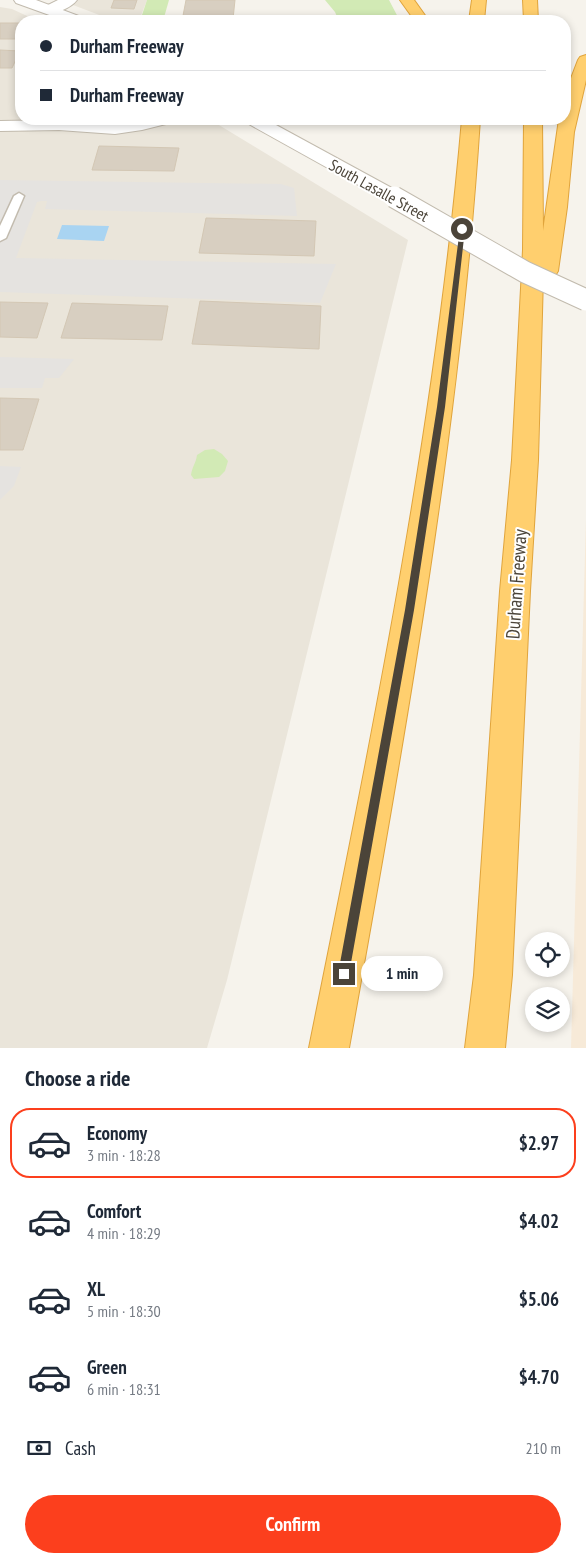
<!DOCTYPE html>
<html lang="en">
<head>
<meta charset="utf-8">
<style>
  body { margin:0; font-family:"PT Sans Narrow",sans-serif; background:#f6f6f7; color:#1f2937; height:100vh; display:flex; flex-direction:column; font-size:19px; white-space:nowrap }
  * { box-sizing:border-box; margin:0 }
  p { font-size:16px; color:#747a83 }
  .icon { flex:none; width:28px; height:28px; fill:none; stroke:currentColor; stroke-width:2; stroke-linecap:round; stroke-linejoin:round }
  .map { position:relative; height:1048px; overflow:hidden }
  .panel { display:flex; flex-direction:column; background:#fff; flex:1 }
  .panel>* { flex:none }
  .guide { position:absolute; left:15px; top:15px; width:556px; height:110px; border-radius:20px; box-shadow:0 2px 8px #0003; display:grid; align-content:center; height:110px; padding:0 25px; background:#fff }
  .fabs { position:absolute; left:525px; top:932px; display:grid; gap:10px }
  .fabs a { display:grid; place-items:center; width:45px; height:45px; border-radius:50%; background:#fff; box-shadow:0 2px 8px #0003; font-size:25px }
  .end { position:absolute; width:22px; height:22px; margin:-11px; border:6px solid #4b4439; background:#fff; box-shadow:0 0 0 2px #fff }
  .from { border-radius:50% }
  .bubble { position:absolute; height:35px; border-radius:18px; background:#fff; box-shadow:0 2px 8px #0003; font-size:16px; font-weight:600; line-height:35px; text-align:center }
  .guide b { display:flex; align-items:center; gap:18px; height:48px; font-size:19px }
  .guide b+b { border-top:1px solid #e0e1e3 }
  .guide i { width:12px; height:12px; background:#1f2937 }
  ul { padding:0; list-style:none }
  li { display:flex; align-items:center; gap:15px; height:70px; margin:0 10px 8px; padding:0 15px; border:2px solid transparent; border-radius:20px }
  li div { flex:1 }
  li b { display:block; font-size:19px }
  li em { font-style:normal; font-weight:600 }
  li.on { border-color:#fc3f1d }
  li>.icon { width:45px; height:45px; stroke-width:1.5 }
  h2 { padding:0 25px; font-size:22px; line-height:60px }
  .pay { display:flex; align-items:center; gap:12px; height:55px; padding:0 25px; font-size:19px }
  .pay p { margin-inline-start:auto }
  .button { display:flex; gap:10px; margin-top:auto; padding:10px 25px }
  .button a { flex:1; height:58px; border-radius:30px; background:#fc3f1d; color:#fff; font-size:20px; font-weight:600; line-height:58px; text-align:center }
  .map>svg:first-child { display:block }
  .residential { fill:#eae5da }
  .commercial { fill:#f7ead8 }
  .green { fill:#d2eab5 }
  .parking { fill:#e5e3e0 }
  .water { fill:#a9d4f2 }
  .building { fill:#d8cfc1; stroke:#d3c7b4 }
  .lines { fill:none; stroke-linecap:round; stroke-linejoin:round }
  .service-casing { stroke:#c2bbae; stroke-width:3 }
  .minor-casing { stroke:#c2bbae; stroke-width:2 }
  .tertiary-casing { stroke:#c2bbae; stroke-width:2 }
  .motorway-casing { stroke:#e0a43c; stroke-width:2 }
  .service { fill:#fff; fill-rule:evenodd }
  .minor { fill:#fff; fill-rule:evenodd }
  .tertiary { fill:#fff; fill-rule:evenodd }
  .motorway { fill:#ffcf6e; fill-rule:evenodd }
  .tertiary-bridge-casing { stroke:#c2bbae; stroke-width:23; stroke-linecap:butt }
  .tertiary-bridge { stroke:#fff; stroke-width:21 }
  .route { fill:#4b4439 }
  .labels { text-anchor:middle; stroke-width:4; stroke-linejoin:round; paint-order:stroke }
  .far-street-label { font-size:16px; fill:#4b4439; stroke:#fff }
  .street-label { font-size:19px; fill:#4b4439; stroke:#fff }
</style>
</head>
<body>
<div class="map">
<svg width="586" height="1048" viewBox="0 0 586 1048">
  <rect width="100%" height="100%" fill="#f6f3ec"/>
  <g class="residential">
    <path d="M60 0H147L139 21H115Z"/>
    <path d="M0 7 12 9 38 21H21V119H209L408 240 227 980 207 1048H0Z"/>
  </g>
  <path class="commercial" d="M586 519V1048H571Z"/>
  <g class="green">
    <path d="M147 0H169L163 21H140Z"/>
    <path d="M325 0H389L400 21H339L335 12Z"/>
    <path d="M214 449 222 454 228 461 225 471 219 477 194 479 191 475C192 467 196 463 197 455L205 450Z"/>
  </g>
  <g class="parking">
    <path d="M0 180 281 184 294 188 297 216 45 209 47 201H41L37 202 16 258 336 264 320 303 0 292Z"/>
    <path d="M0 357 74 359 59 378H45L42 388H0Z"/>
    <path d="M0 466 21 467 14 486 0 500Z"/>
  </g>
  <path class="water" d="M62 225 109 226 104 241 57 239Z"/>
  <g class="building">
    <path d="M114 0H137L134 9 111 8Z"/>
    <path d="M186 0H235L233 19H226L225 21H182Z"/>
    <rect x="0" y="23" width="21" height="16"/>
    <path d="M0 50 20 51 12 68H0Z"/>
    <path d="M99 146 179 148 174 171 92 170Z"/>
    <path d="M206 218 316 221 314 256 199 253Z"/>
    <path d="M200 301 321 306 319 349 192 344Z"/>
    <path d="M0 302 48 303 37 338 0 337Z"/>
    <path d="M72 303 168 306 162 340 61 338Z"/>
    <path d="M0 398 39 399 23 450H0Z"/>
  </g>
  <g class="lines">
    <g class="service-casing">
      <path id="service" d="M19 193 24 196 6 238 0 241V226L14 196Z"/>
    </g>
    <g class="minor-casing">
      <g id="minor">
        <path d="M58 0H77C71 8 55 15 46 12L44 9 46 6Z"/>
        <path d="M145 119H173L170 123 142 130 115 134 59 130 0 131V121L59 120 115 124Z"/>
      </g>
    </g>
    <g class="tertiary-casing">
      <g id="tertiary">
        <path d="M14 0H36L84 18 87 21H66L16 3Z"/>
        <path d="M244 119H265L401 193 404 197 401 201 394 203 387 201 247 123Z"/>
      </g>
    </g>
    <g class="motorway-casing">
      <g id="motorway">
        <path d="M400 0H414L429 21H415Z"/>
        <path d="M472 0H486L484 21H469Z"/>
        <path d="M523 0H537L538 21H524Z"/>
        <path d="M586 55V80L574 132 567 207 558 271 555 276 543 277 538 460 530 591 512 975 505 1048H465L474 975 500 591 512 460 523 250 524 119H542L543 231 559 119H565V94L578 60 580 57Z"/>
        <path d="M462 119H480C460 431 404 740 349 1048H309C371 740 435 432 462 119Z"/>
      </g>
    </g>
    <use href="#service" class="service"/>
    <use href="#minor" class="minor"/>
    <use href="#tertiary" class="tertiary"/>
    <use href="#motorway" class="motorway"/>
    <g class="tertiary-bridge-casing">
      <path id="tertiary-bridge" d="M394 197 525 272 586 300"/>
    </g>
    <use href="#tertiary-bridge" class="tertiary-bridge"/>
  </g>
  <path class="route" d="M460 228 465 229 445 407 414 610 349 974 348 978 344 980 340 978 338 974 405 610 437 407Z"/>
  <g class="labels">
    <g class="far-street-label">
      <text transform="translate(379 190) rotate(29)" y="6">South Lasalle Street</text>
    </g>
    <g class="street-label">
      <text transform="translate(516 584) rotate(-86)" y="7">Durham Freeway</text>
    </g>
  </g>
</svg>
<div class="fabs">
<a><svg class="icon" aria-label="locate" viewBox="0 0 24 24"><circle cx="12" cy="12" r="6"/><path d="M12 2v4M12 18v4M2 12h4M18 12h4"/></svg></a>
<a><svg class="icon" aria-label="layers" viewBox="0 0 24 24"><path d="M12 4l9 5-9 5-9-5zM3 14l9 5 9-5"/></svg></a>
</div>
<i class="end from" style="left:462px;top:229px"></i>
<i class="end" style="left:344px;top:974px"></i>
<div class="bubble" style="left:361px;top:956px;width:82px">1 min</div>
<div class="guide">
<b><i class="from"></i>Durham Freeway</b>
<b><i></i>Durham Freeway</b>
</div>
</div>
<section class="panel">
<h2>Choose a ride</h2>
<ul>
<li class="on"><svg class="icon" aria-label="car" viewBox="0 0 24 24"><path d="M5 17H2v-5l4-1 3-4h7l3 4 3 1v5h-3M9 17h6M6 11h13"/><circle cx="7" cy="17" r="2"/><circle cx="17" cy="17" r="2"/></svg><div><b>Economy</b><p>3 min · 18:28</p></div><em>$2.97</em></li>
<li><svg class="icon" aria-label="car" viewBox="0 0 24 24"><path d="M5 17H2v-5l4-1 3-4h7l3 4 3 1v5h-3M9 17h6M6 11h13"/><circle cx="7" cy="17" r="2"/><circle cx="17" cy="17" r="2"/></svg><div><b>Comfort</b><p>4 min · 18:29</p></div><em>$4.02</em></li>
<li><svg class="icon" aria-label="car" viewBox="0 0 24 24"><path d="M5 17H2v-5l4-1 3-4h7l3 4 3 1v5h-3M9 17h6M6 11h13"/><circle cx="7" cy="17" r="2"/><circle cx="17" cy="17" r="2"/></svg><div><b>XL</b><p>5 min · 18:30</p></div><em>$5.06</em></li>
<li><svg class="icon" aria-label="car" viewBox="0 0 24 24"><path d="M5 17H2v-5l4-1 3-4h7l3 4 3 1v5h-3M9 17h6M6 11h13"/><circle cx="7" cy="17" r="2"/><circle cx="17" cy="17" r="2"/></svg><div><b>Green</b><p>6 min · 18:31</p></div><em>$4.70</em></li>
</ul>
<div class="pay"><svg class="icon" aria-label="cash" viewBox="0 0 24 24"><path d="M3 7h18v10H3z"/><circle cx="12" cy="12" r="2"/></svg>Cash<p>210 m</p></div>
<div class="button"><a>Confirm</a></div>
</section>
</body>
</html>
